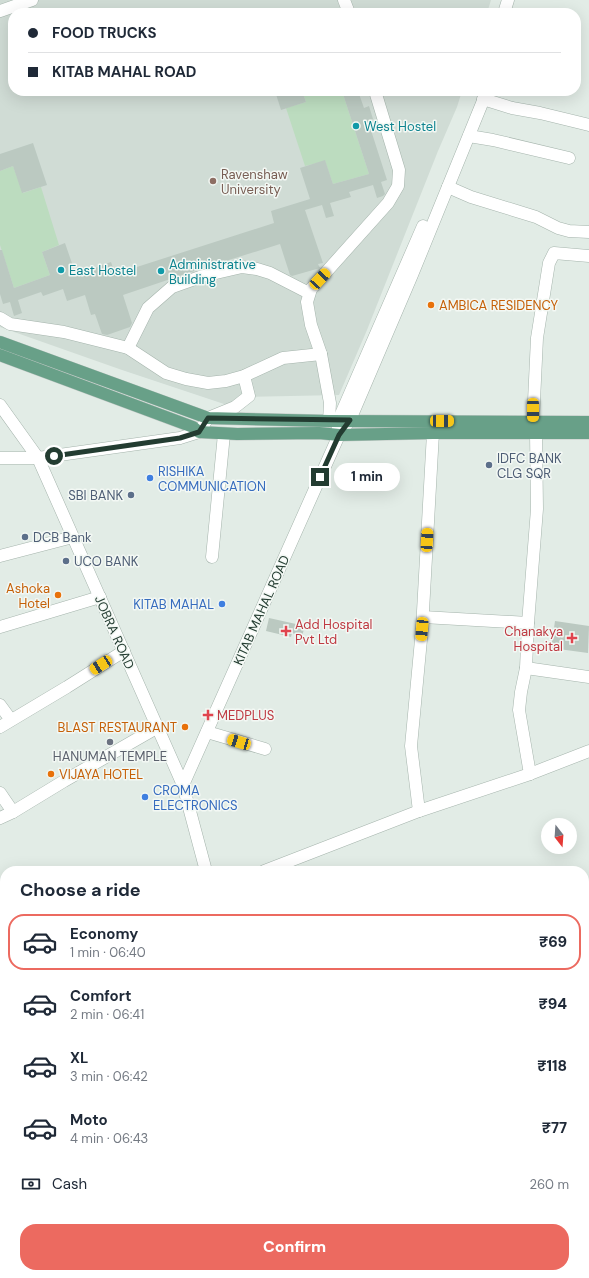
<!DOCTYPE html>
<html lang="en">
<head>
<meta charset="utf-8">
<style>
  body { margin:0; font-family:"DM Sans",sans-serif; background:#f2f2f3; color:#1f2937; height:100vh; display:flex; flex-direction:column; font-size:15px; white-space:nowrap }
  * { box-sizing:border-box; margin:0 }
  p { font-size:13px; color:#747a83 }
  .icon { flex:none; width:22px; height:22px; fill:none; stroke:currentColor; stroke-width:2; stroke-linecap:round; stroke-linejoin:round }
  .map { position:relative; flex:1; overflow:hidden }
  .sheet { position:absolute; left:0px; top:866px; width:589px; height:412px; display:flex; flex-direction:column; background:#fff; border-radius:16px 16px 0 0; box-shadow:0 4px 16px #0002 }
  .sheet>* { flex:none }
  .guide { position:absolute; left:8px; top:8px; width:573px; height:88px; border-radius:16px; box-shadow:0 4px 16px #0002; display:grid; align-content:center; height:88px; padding:0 20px; background:#fff }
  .needle { width:26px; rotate:163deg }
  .controls { position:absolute; left:541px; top:818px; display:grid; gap:8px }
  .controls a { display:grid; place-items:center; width:36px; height:36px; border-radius:50%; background:#fff; box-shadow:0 4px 16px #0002; font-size:20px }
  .end { position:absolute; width:18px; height:18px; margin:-9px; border:5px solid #233c31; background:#fff; box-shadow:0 0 0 2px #fff }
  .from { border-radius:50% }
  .bubble { position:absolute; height:28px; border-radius:14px; background:#fff; box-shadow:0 4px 16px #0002; font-size:13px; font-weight:800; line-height:28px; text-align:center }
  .car { position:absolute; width:12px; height:24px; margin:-12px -6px; border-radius:5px; box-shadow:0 0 3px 1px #0007; background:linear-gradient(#f5c518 24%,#345 0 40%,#f5c518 0 76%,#345 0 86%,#f5c518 0) }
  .guide b { display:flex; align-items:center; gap:14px; height:38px; font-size:15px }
  .guide b+b { border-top:1px solid #e0e1e3 }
  .guide i { width:10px; height:10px; background:#1f2937 }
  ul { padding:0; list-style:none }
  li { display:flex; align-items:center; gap:12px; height:56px; margin:0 8px 6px; padding:0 12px; border:2px solid transparent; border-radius:16px }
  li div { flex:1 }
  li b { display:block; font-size:15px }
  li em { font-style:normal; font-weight:800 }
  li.current { border-color:#ec6a60 }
  li>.icon { width:36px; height:36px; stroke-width:1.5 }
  h2 { padding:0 20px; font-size:18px; line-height:48px }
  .pay { display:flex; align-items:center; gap:10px; height:44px; padding:0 20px; font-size:15px }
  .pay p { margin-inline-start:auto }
  .action { display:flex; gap:8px; margin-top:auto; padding:8px 20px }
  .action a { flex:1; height:46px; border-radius:16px; background:#ec6a60; color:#fff; font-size:16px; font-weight:800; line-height:46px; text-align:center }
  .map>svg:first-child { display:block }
  .built { fill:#d0dcd5 }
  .green { fill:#bcdcbf }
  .water { fill:#8ccfce }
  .building { fill:#bbc9c1 }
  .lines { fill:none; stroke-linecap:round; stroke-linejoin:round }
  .minor-casing { stroke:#a5b4ac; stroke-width:13 }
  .major-casing { stroke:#c1c8c5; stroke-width:13 }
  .minor { stroke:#fff; stroke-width:12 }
  .major { stroke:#68a088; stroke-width:12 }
  .route { stroke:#233c31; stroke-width:5 }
  .culture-dot { fill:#0f9aa8; stroke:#f3f8f4; stroke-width:1.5 }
  .education-dot { fill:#8d6e63; stroke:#f3f8f4; stroke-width:1.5 }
  .food-dot { fill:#e8710a; stroke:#f3f8f4; stroke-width:1.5 }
  .service-dot { fill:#5c6f8a; stroke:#f3f8f4; stroke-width:1.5 }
  .shop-dot { fill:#3f7fe0; stroke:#f3f8f4; stroke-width:1.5 }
  .health-dot { fill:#e0444e; stroke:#f3f8f4; stroke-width:1.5 }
  .worship-dot { fill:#6b7280; stroke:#f3f8f4; stroke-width:1.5 }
  .labels { text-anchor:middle; stroke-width:3; stroke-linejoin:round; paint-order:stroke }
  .culture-label { font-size:13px; fill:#0d838f; stroke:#f3f8f4; text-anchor:start }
  .education-label { font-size:13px; fill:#785e54; stroke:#f3f8f4; text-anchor:start }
  .food-label { font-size:13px; fill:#c56008; stroke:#f3f8f4; text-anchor:start }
  .service-label { font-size:13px; fill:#4e5e75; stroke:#f3f8f4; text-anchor:start }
  .shop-label { font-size:13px; fill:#366cbe; stroke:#f3f8f4; text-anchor:start }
  .street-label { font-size:13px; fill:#233c31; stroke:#f3f8f4 }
  .health-label { font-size:13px; fill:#be3a42; stroke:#f3f8f4; text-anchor:start }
  .worship-label { font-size:13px; fill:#5b616d; stroke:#f3f8f4 }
</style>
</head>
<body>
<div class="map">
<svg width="589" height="1278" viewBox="0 0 589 1278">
  <rect width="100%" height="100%" fill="#e2ece6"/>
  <path class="built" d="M0 0H491L487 13H13V91H462L457 107 438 151 367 330 339 395 237 397 233 407 122 370 0 327Z"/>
  <g class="green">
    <path d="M302 91H342L369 174 333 184 325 161 305 166 286 108 306 102Z"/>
    <path d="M13 166 23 193 41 187 59 245 42 252 50 275 14 288 0 245V171Z"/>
  </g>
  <g class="water">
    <path d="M589 1051V1190L584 1206V1068Z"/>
    <path d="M524 1273H563L562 1278H522Z"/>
  </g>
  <g class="building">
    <path d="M275 91H302L306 102 281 110Z"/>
    <path d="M342 91H358L364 108 369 106 373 119 368 121 387 180 381 182 385 194 383 196 377 198 373 185 349 192 351 197 330 203 334 216 326 218 322 205 305 210 323 263 318 264 320 268 292 276 290 275 280 244 200 269 123 295 132 323 130 327 107 335 102 334 95 314 91 315 85 295 67 301 63 289 43 296 41 292 18 300 22 313 14 316 10 302 3 304 0 294V250H2L14 288 50 275 42 252 65 243 76 275 111 262 115 274 274 223 271 211 310 199 300 168 325 160 333 184 369 174Z"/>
    <path d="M33 143 47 185 22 193 13 166 0 171V154Z"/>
    <path d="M269 618 305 626 302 636 292 633 291 637 266 631Z"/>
    <path d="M555 621 589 626 588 653 551 648Z"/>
  </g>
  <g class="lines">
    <g class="minor-casing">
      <g id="minor">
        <path d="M344 0 349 13"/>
        <path d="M0 11 32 0"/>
        <path d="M504 13 508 0"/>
        <path d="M483 99 512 108 540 113 589 125"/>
        <path d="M469 136 493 140 569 158"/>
        <path d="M448 187 471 197 536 217 558 228 569 231 589 232"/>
        <path d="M0 318 10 324 64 332 128 348 166 373 186 379 208 383 226 381 244 376 283 358 321 354"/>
        <path d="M128 348 148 308 172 287 203 276 242 267 257 269 270 273 309 293"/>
        <path d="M0 405 38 458 183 785 206 871"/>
        <path d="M329 421 330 403 321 354 311 325 307 302 311 289 388 203 398 186 399 170 375 91"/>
        <path d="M533 422 537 338 549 263 554 253 589 256"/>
        <path d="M338 430V421L423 226"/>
        <path d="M0 458H38L180 438 199 432 208 418 235 407 249 396 244 376"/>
        <path d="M0 556 73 537"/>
        <path d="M212 557 224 434"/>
        <path d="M423 617 528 623"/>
        <path d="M0 627 100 597"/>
        <path d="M526 668 589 677"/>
        <path d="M0 705 11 720"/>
        <path d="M0 727 67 687 124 651"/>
        <path d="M207 732 265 749"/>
        <path d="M530 774 519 710 521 692 526 668 528 623 537 509 536 433"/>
        <path d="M183 785 339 435 350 420 412 275 487 91"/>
        <path d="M0 793 13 812"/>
        <path d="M419 811 411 746 422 629 433 433"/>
        <path d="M0 818 13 812 64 781 158 727"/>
        <path d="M264 871 419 811 530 774 589 751"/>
        <path d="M0 979 5 980"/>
        <path d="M0 1070 5 1068"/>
        <path d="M259 1273 260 1278"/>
        <path d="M0 1277 36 1273"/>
      </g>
    </g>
    <g class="major-casing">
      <g id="major">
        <path d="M0 342 208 418 329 421 589 422"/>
        <path d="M0 355 193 427 199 432 237 434 319 433 339 435 433 433H589"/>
        <path d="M584 983 589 966"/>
        <path d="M493 1278 495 1273"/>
      </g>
    </g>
    <use href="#minor" class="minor"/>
    <use href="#major" class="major"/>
  </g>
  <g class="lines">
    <path class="route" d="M54 456 180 438 199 432 208 418 350 420 339 435 320 477"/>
  </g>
  <g class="culture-dot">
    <circle cx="356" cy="126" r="4"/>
    <circle cx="61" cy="270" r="4"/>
    <circle cx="161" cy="271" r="4"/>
  </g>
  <circle class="education-dot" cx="213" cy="181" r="4"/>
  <g class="food-dot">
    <circle cx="431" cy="305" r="4"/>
    <circle cx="58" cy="595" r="4"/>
    <circle cx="185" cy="727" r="4"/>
    <circle cx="51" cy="774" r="4"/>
  </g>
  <g class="service-dot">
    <circle cx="489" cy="465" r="4"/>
    <circle cx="131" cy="495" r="4"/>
    <circle cx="25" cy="537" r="4"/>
    <circle cx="66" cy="561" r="4"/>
  </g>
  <g class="shop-dot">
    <circle cx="150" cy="478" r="4"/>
    <circle cx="222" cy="604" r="4"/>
    <circle cx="145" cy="797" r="4"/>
  </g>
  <g class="health-dot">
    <path d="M284 625h4v4h4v4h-4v4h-4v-4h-4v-4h4z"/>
    <path d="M570 632h4v4h4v4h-4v4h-4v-4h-4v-4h4z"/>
    <path d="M206 709h4v4h4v4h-4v4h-4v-4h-4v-4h4z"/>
  </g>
  <circle class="worship-dot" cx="110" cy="742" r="4"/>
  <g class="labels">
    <g class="culture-label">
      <text x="364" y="131">West Hostel</text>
      <text x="169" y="269">Administrative<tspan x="169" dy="15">Building</tspan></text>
      <text x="69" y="275">East Hostel</text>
    </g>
    <g class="education-label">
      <text x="221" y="179">Ravenshaw<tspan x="221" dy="15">University</tspan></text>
    </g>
    <g class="food-label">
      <text x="439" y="310">AMBICA RESIDENCY</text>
      <text x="50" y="593" text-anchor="end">Ashoka<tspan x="50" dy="15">Hotel</tspan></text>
      <text x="177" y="732" text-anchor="end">BLAST RESTAURANT</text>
      <text x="59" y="779">VIJAYA HOTEL</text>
    </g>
    <g class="service-label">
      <text x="497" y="463">IDFC BANK<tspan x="497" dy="15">CLG SQR</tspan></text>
      <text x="123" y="500" text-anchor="end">SBI BANK</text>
      <text x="33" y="542">DCB Bank</text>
      <text x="74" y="566">UCO BANK</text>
    </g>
    <g class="shop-label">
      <text x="158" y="476">RISHIKA<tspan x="158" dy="15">COMMUNICATION</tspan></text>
      <text x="214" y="609" text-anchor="end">KITAB MAHAL</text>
      <text x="153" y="795">CROMA<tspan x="153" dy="15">ELECTRONICS</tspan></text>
    </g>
    <g class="street-label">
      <text transform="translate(261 610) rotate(-66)" y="5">KITAB MAHAL ROAD</text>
      <text transform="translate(115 632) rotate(66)" y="5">JOBRA ROAD</text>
    </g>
    <g class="health-label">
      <text x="295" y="629">Add Hospital<tspan x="295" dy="15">Pvt Ltd</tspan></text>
      <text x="563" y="636" text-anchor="end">Chanakya<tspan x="563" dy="15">Hospital</tspan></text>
      <text x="217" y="720">MEDPLUS</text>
    </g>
    <g class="worship-label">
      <text x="110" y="761">HANUMAN TEMPLE</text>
    </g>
  </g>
</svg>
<div class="controls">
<a><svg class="needle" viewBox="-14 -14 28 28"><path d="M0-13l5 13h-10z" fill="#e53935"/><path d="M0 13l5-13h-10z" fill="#747a83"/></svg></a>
</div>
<i class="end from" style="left:54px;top:456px"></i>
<i class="end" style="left:320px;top:477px"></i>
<div class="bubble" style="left:334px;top:463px;width:66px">1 min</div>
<i class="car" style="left:320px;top:279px;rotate:43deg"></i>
<i class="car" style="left:533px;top:410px;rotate:180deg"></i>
<i class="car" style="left:442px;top:421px;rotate:90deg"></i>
<i class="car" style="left:427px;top:540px;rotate:3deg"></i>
<i class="car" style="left:422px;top:629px;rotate:185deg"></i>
<i class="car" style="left:101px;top:665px;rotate:237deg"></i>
<i class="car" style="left:239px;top:742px;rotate:287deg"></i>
<div class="guide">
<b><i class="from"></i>FOOD TRUCKS</b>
<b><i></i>KITAB MAHAL ROAD</b>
</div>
<section class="sheet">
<h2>Choose a ride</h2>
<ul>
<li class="current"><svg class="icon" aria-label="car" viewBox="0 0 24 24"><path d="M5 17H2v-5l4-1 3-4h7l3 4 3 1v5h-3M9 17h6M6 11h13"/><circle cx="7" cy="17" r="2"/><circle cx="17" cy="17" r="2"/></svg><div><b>Economy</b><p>1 min · 06:40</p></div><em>₹69</em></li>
<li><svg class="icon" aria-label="car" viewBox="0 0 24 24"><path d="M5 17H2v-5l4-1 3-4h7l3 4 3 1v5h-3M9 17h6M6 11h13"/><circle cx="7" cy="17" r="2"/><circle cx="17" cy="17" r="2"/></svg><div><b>Comfort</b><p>2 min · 06:41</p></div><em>₹94</em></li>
<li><svg class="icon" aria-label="car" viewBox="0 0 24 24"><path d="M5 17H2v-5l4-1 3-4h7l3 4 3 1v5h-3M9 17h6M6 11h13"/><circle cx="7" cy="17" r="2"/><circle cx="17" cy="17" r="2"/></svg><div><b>XL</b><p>3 min · 06:42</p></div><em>₹118</em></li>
<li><svg class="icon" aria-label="car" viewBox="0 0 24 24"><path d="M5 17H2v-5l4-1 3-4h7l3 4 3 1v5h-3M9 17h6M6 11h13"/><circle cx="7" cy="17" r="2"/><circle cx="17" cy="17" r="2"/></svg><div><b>Moto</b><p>4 min · 06:43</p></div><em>₹77</em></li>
</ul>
<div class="pay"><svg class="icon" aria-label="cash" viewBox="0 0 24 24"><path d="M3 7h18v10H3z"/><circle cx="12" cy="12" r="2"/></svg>Cash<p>260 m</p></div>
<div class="action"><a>Confirm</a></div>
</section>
</div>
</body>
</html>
